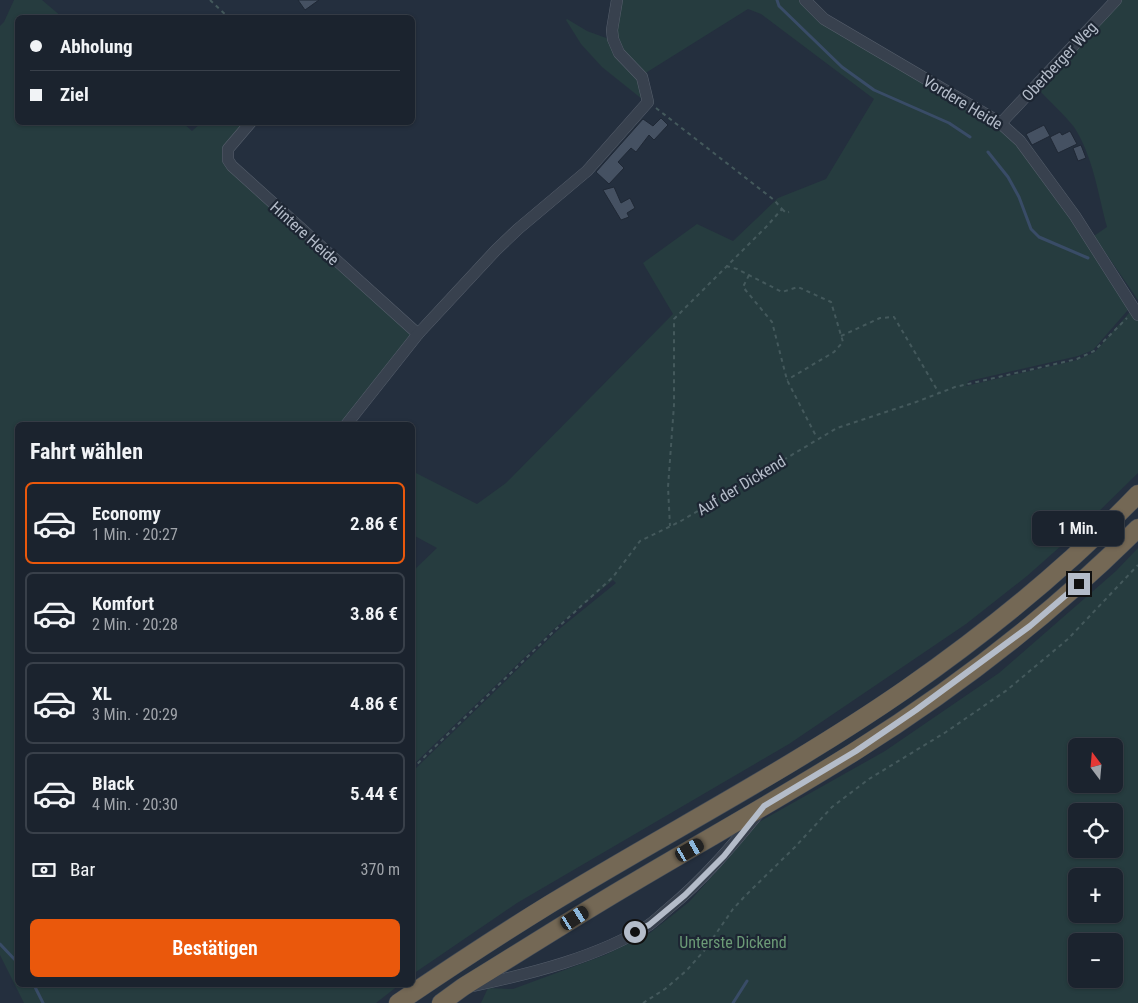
<!DOCTYPE html>
<html lang="de">
<head>
<meta charset="utf-8">
<style>
  body { margin:0; font-family:"Roboto Condensed",sans-serif; background:#282f3a; color:#f1f3f6; height:100vh; display:flex; flex-direction:column; font-size:19px; white-space:nowrap }
  * { box-sizing:border-box; margin:0 }
  p { font-size:16px; color:#a0a4aa }
  .icon { flex:none; width:28px; height:28px; fill:none; stroke:currentColor; stroke-width:2; stroke-linecap:round; stroke-linejoin:round }
  .map { position:relative; flex:1; overflow:hidden }
  .drawer { position:absolute; left:15px; top:422px; width:400px; height:565px; display:flex; flex-direction:column; background:#1b232e; border-radius:8px; box-shadow:0 1px 4px #0004,0 0 0 1px #39404a }
  .drawer>* { flex:none }
  .guide { position:absolute; left:15px; top:15px; width:400px; height:110px; border-radius:8px; box-shadow:0 1px 4px #0004,0 0 0 1px #39404a; display:grid; align-content:center; height:110px; padding:0 15px; background:#1b232e }
  .needle { width:32px; rotate:344deg }
  .controls { position:absolute; left:1068px; top:738px; display:grid; gap:10px }
  .controls a { display:grid; place-items:center; width:55px; height:55px; border-radius:8px; background:#1b232e; box-shadow:0 1px 4px #0004,0 0 0 1px #39404a; font-size:25px }
  .end { position:absolute; width:22px; height:22px; margin:-11px; border:6px solid #b4bcc9; background:#111; box-shadow:0 0 0 2px #111 }
  .from { border-radius:50% }
  .bubble { position:absolute; height:35px; border-radius:8px; background:#1b232e; box-shadow:0 1px 4px #0004,0 0 0 1px #39404a; font-size:16px; font-weight:600; line-height:35px; text-align:center }
  .car { position:absolute; width:15px; height:30px; margin:-15px -8px; border-radius:6px; box-shadow:0 0 4px 1px #0007; background:linear-gradient(#222 24%,#8ab4d8 0 40%,#222 0 76%,#8ab4d8 0 86%,#222 0) }
  .guide b { display:flex; align-items:center; gap:18px; height:48px; font-size:19px }
  .guide b+b { border-top:1px solid #39404a }
  .guide i { width:12px; height:12px; background:#f1f3f6 }
  ul { padding:0; list-style:none }
  li { display:flex; align-items:center; gap:15px; height:82px; margin:0 10px 8px; padding:0 5px; border:2px solid #39404a; border-radius:8px }
  li div { flex:1 }
  li b { display:block; font-size:19px }
  li em { font-style:normal; font-weight:600 }
  li.active { border-color:#ea580c }
  li>.icon { width:45px; height:45px; stroke-width:1.5 }
  h2 { padding:0 15px; font-size:22px; line-height:60px }
  .pay { display:flex; align-items:center; gap:12px; height:55px; padding:0 15px; font-size:19px }
  .pay p { margin-inline-start:auto }
  .button { display:flex; gap:10px; margin-top:auto; padding:10px 15px }
  .button a { flex:1; height:58px; border-radius:8px; background:#ea580c; color:#fff; font-size:20px; font-weight:600; line-height:58px; text-align:center }
  .map>svg:first-child { display:block }
  .green { fill:#263c3f; fill-rule:evenodd }
  .lines { fill:none; stroke-linecap:round; stroke-linejoin:round }
  .stream { stroke:#394c67; stroke-width:3 }
  .building { fill:#455162; stroke:#1f2835 }
  .minor-casing { stroke:#565f6c; stroke-width:12 }
  .highway-casing { stroke:#434c59; stroke-width:19 }
  .path { stroke:#44595c; stroke-width:2; stroke-dasharray:4 4; stroke-linecap:butt }
  .minor { stroke:#38414e; stroke-width:11 }
  .highway { stroke:#746855; stroke-width:18 }
  .route { stroke:#b4bcc9; stroke-width:6 }
  .labels { text-anchor:middle; stroke-width:4.5; stroke-linejoin:round; paint-order:stroke }
  .street-label { font-size:16px; fill:#b4bcc9; stroke:#1d2633 }
  .park-label { font-size:16px; fill:#6b9a76; stroke:#1d2633 }
</style>
</head>
<body>
<div class="map">
<svg width="1138" height="1003" viewBox="0 0 1138 1003">
  <rect width="100%" height="100%" fill="#242f3e"/>
  <g class="green">
    <path d="M14 0H42L62 17 18 18V122H182L192 131 201 123H248L224 153 413 335 341 425H18V985H399L376 1003H24L0 955V26L4 22Z"/>
    <path d="M619 0H800L1000 126 1017 143 1134 303 1093 350 1078 356 969 381 966 386 1077 360 1095 352 1136 305 1138 307V473L1088 522 1027 576 966 624 789 744 517 903 413 974V771L558 630 616 583 613 580 555 628 413 765V571L437 548 413 535 412 471 477 504 506 483 673 314 643 263 697 224 733 241 778 198 826 179 874 99 761 14 748 9 644 74 628 59 615 37Z"/>
    <path d="M1121 0H1138V300L1094 236 1107 227C1098 194 1093 156 1074 127 1064 114 1050 102 1039 90Z"/>
    <path d="M567 19 587 31 609 39 639 78 642 99 602 67 581 44 566 20Z"/>
    <path d="M1138 548V1003H481L488 988 513 989 605 955 650 933 689 902 724 863 759 822 885 751 999 673 1116 571ZM1076 746H1114V784H1076ZM1076 811H1114V849H1076ZM1076 876H1114V914H1076ZM1076 941H1114V979H1076Z"/>
  </g>
  <g class="lines">
    <g class="stream">
      <path d="M777 0 779 6 842 67 874 90 949 123 970 137"/>
      <path d="M988 152 1008 177 1019 197 1031 229 1039 237 1088 258"/>
      <path d="M0 944 18 963"/>
      <path d="M34 985 43 1003"/>
      <path d="M733 1003 747 981"/>
    </g>
  </g>
  <g class="building">
    <path d="M298 0H319L305 10Z"/>
    <path d="M661 118 668 125 654 140 649 135 636 152 631 148 618 162 624 168 609 184 596 172 643 119 653 126Z"/>
    <path d="M1044 125 1050 136 1032 145 1026 134Z"/>
    <path d="M1070 131 1077 144 1058 153 1050 137 1060 132 1062 135Z"/>
    <path d="M1081 145 1086 158 1078 161 1073 148Z"/>
    <path d="M614 187 621 203 630 198 635 208 627 213 629 217 621 220 603 190Z"/>
  </g>
  <g class="lines">
    <g class="minor-casing">
      <g id="minor">
        <path d="M805 0 824 19 999 122 1020 141 1075 216 1138 315"/>
        <path d="M251 122 228 149V160L232 166 418 334"/>
        <path d="M1001 123 1116 0"/>
        <path d="M346 425 418 334 496 250 518 229 587 171 648 102 642 77 619 53 613 39 612 30 617 0"/>
        <path d="M472 986C530 974 599 957 649 925 656 920 663 913 669 908 703 880 731 847 758 814"/>
      </g>
    </g>
    <g class="highway-casing">
      <g id="highway">
        <path d="M398 1003C448 969 498 936 550 904 668 832 792 768 906 689 989 631 1068 567 1138 494"/>
        <path d="M441 1003 463 987C517 954 570 920 624 888 701 842 779 799 854 752 956 688 1053 613 1138 528"/>
      </g>
    </g>
    <g class="path">
      <path d="M210 0 229 18"/>
      <path d="M656 108 774 200 782 209 767 226 674 319V405L668 487 670 526"/>
      <path d="M782 209 786 213 789 212"/>
      <path d="M726 266 737 269 782 292 798 287 831 302 843 342 834 352 787 380"/>
      <path d="M749 275 743 287 772 322 787 380 817 438"/>
      <path d="M841 336 880 318 894 317 939 393"/>
      <path d="M412 769 556 629 613 577 640 541 681 521 837 428 916 402 955 387 1077 359 1094 351 1127 318"/>
      <path d="M643 1003 665 989 686 971 704 951 733 909 745 896 795 847 832 807 869 779 946 732 1007 690 1068 639 1138 565"/>
    </g>
    <use href="#minor" class="minor"/>
    <use href="#highway" class="highway"/>
  </g>
  <g class="lines">
    <path class="route" d="M635 932 649 925 685 895 724 856 764 806 856 751 916 710 1030 626 1079 584"/>
  </g>
  <g class="labels">
    <g class="street-label">
      <text transform="translate(1059 61) rotate(-47)" y="6">Oberberger Weg</text>
      <text transform="translate(963 102) rotate(31)" y="6">Vordere Heide</text>
      <text transform="translate(305 233) rotate(42)" y="6">Hintere Heide</text>
      <text transform="translate(741 485) rotate(-31)" y="6">Auf der Dickend</text>
    </g>
    <g class="park-label">
      <text x="733" y="948">Unterste Dickend</text>
    </g>
  </g>
</svg>
<div class="controls">
<a><svg class="needle" viewBox="-14 -14 28 28"><path d="M0-13l5 13h-10z" fill="#e53935"/><path d="M0 13l5-13h-10z" fill="#a0a4aa"/></svg></a>
<a><svg class="icon" aria-label="locate" viewBox="0 0 24 24"><circle cx="12" cy="12" r="6"/><path d="M12 2v4M12 18v4M2 12h4M18 12h4"/></svg></a>
<a>+</a>
<a>−</a>
</div>
<i class="end from" style="left:635px;top:932px"></i>
<i class="end" style="left:1079px;top:584px"></i>
<div class="bubble" style="left:1032px;top:511px;width:92px">1 Min.</div>
<i class="car" style="left:690px;top:850px;rotate:60deg"></i>
<i class="car" style="left:575px;top:918px;rotate:58deg"></i>
<div class="guide">
<b><i class="from"></i>Abholung</b>
<b><i></i>Ziel</b>
</div>
<section class="drawer">
<h2>Fahrt wählen</h2>
<ul>
<li class="active"><svg class="icon" aria-label="car" viewBox="0 0 24 24"><path d="M5 17H2v-5l4-1 3-4h7l3 4 3 1v5h-3M9 17h6M6 11h13"/><circle cx="7" cy="17" r="2"/><circle cx="17" cy="17" r="2"/></svg><div><b>Economy</b><p>1 Min. · 20:27</p></div><em>2.86 €</em></li>
<li><svg class="icon" aria-label="car" viewBox="0 0 24 24"><path d="M5 17H2v-5l4-1 3-4h7l3 4 3 1v5h-3M9 17h6M6 11h13"/><circle cx="7" cy="17" r="2"/><circle cx="17" cy="17" r="2"/></svg><div><b>Komfort</b><p>2 Min. · 20:28</p></div><em>3.86 €</em></li>
<li><svg class="icon" aria-label="car" viewBox="0 0 24 24"><path d="M5 17H2v-5l4-1 3-4h7l3 4 3 1v5h-3M9 17h6M6 11h13"/><circle cx="7" cy="17" r="2"/><circle cx="17" cy="17" r="2"/></svg><div><b>XL</b><p>3 Min. · 20:29</p></div><em>4.86 €</em></li>
<li><svg class="icon" aria-label="car" viewBox="0 0 24 24"><path d="M5 17H2v-5l4-1 3-4h7l3 4 3 1v5h-3M9 17h6M6 11h13"/><circle cx="7" cy="17" r="2"/><circle cx="17" cy="17" r="2"/></svg><div><b>Black</b><p>4 Min. · 20:30</p></div><em>5.44 €</em></li>
</ul>
<div class="pay"><svg class="icon" aria-label="cash" viewBox="0 0 24 24"><path d="M3 7h18v10H3z"/><circle cx="12" cy="12" r="2"/></svg>Bar<p>370 m</p></div>
<div class="button"><a>Bestätigen</a></div>
</section>
</div>
</body>
</html>
